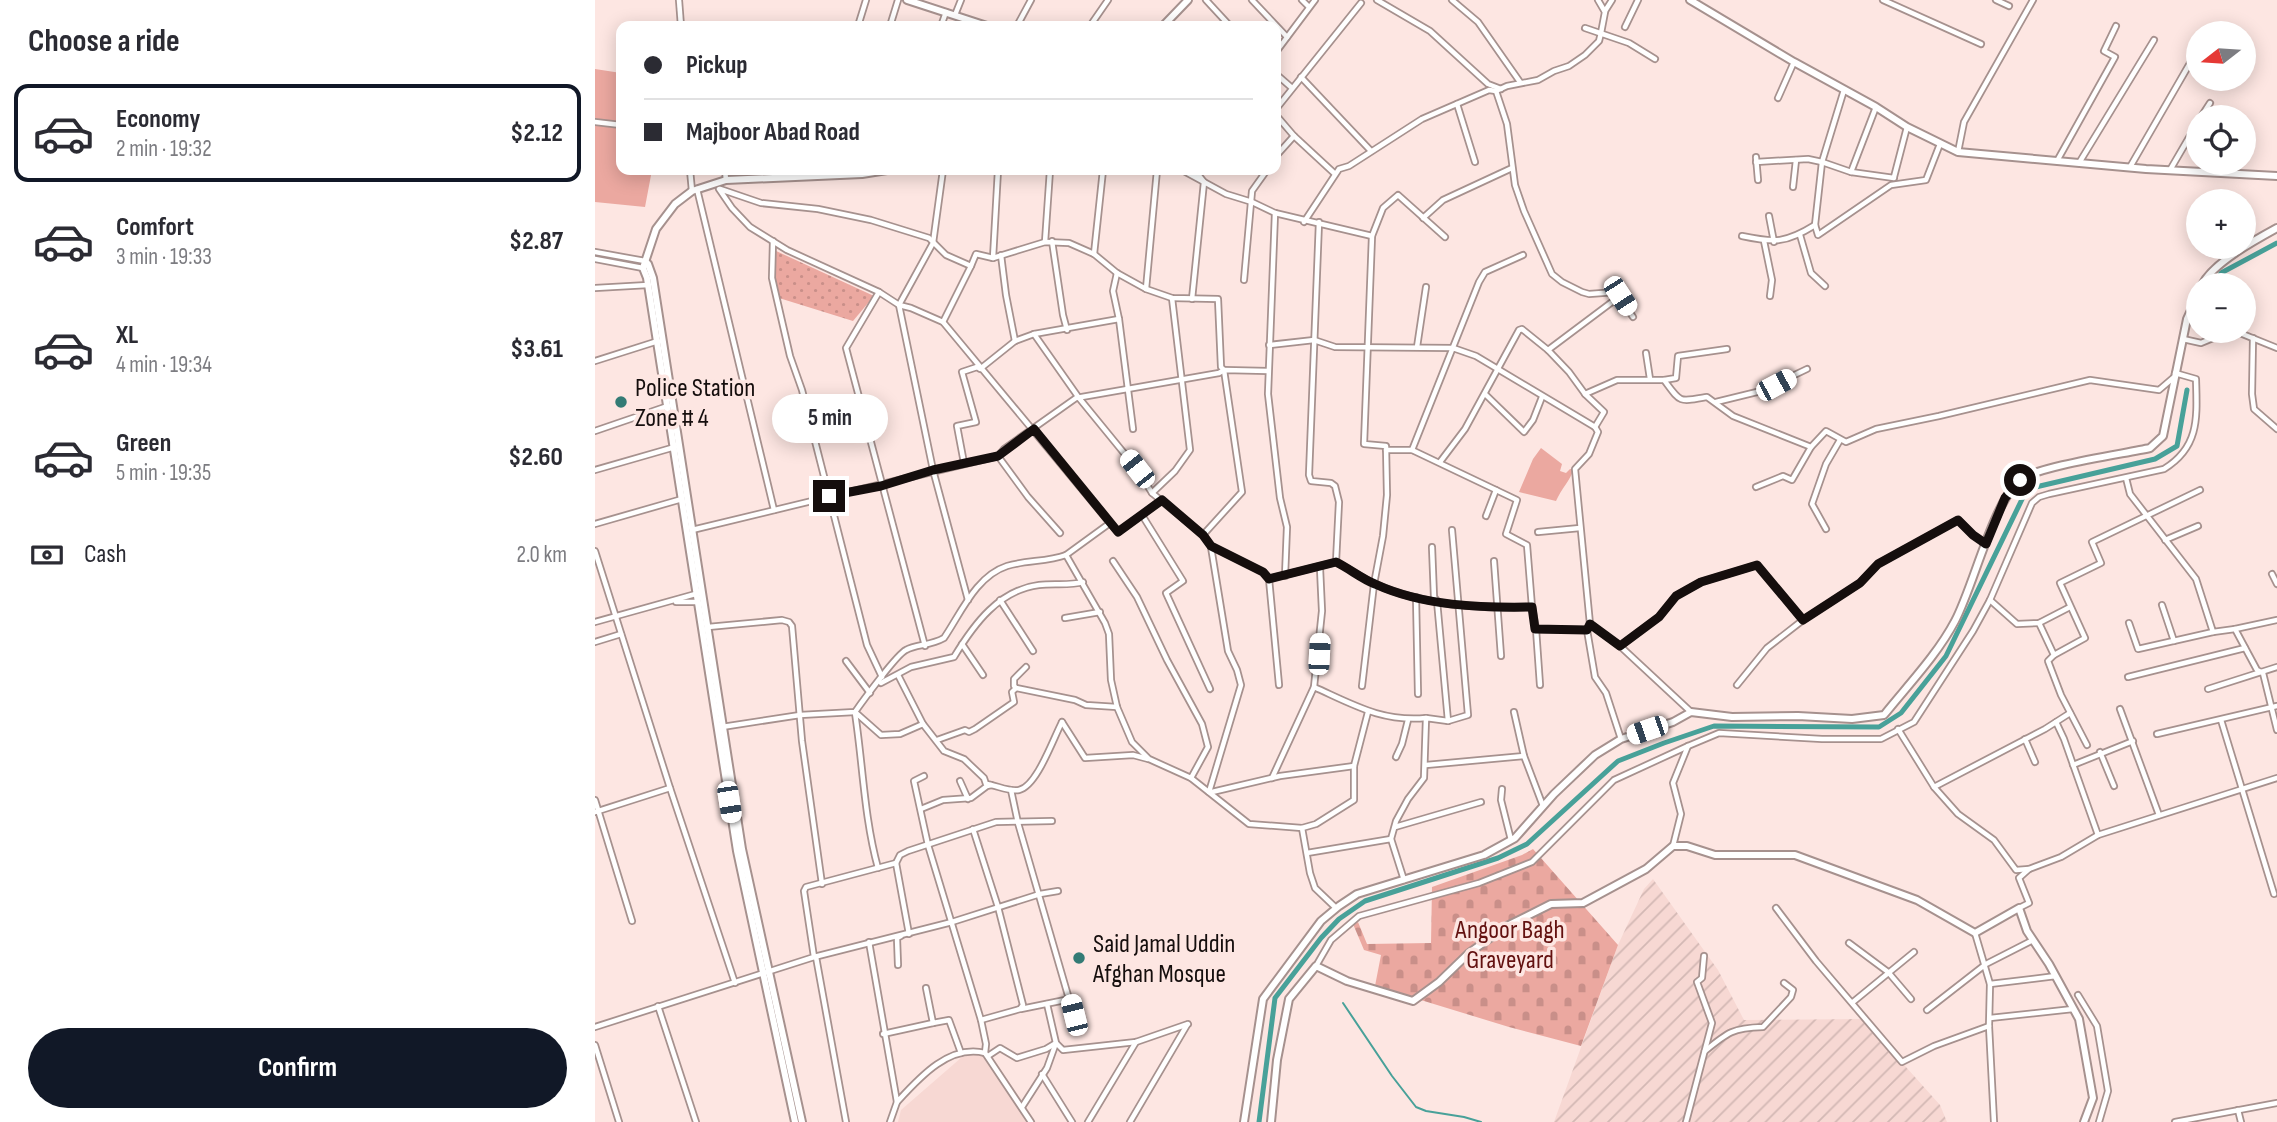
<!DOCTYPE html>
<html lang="en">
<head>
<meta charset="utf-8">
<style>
  body { margin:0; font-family:"Sofia Sans Condensed",sans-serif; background:#f2f2f3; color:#2b2b33; height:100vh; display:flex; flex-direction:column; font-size:26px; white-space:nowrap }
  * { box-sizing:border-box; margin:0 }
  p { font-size:23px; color:#7c7c81 }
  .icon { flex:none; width:38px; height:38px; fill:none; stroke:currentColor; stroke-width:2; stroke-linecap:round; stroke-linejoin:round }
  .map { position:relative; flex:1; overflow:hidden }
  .sheet { display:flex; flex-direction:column; background:#fff; width:595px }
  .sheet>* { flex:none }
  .guide { position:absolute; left:21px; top:21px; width:665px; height:154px; border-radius:14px; box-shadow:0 4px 18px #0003; display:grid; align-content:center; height:154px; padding:0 28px; background:#fff }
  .needle { width:46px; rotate:253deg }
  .tools { position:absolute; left:1591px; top:21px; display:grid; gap:14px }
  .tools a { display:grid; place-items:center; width:70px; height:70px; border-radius:50%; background:#fff; box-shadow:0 4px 18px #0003; font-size:35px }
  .end { position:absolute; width:32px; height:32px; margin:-16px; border:9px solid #150e0d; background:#fff; box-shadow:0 0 0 4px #fff }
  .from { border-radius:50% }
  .bubble { position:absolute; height:49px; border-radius:24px; background:#fff; box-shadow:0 4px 18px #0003; font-size:23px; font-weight:700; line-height:49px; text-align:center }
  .car { position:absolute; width:21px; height:42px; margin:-21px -10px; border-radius:9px; box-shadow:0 0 5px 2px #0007; background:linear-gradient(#fff 24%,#345 0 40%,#fff 0 76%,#345 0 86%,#fff 0) }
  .guide b { display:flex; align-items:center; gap:24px; height:66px; font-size:26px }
  .guide b+b { border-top:2px solid #e1e1e2 }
  .guide i { width:18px; height:18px; background:#2b2b33 }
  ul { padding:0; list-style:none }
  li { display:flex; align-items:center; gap:21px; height:98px; margin:0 14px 10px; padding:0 14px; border:4px solid transparent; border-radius:14px }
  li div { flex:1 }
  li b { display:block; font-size:26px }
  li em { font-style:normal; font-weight:700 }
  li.on { border-color:#111827 }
  li>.icon { width:63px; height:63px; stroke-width:1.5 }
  h2 { padding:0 28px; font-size:32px; line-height:84px }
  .pay { display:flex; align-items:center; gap:18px; height:77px; padding:0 28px; font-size:26px }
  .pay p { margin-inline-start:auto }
  .primary-button { display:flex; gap:14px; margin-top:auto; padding:14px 28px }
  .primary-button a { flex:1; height:80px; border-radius:42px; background:#111827; color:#fff; font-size:28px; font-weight:700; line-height:80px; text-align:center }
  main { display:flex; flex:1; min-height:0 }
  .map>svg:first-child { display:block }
  .built { fill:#f7d8d3 }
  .industrial { fill:url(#industrial-furrows) }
  .cemetery { fill:url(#cemetery-stones) }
  .park { fill:url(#park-dots) }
  .garden { fill:#eba8a0 }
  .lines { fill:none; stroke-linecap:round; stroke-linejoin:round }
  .stream { stroke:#48a199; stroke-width:2 }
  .canal { stroke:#48a199; stroke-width:5 }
  .street-casing { stroke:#a6918e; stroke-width:8 }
  .secondary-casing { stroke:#a6918e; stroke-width:10 }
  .street { stroke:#fff; stroke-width:4.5 }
  .secondary { stroke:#fff; stroke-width:6 }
  .route { stroke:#150e0d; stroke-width:9 }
  .poi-dot { fill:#337b75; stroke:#fde6e2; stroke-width:2.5 }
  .labels { text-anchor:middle; stroke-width:7; stroke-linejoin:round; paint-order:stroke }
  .poi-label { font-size:26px; fill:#150e0d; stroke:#fde6e2; text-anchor:start }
  .park-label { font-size:26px; fill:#631110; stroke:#fde6e2 }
</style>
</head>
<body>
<main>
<section class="sheet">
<h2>Choose a ride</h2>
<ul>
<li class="on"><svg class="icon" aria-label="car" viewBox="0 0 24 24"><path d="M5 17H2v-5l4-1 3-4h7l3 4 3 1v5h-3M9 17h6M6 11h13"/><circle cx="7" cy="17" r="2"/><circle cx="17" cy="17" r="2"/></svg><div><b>Economy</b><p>2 min · 19:32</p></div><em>$2.12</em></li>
<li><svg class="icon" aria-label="car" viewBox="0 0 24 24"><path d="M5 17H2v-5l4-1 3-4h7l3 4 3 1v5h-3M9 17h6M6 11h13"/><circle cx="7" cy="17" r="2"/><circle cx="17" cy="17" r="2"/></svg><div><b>Comfort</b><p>3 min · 19:33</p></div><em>$2.87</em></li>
<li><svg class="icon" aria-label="car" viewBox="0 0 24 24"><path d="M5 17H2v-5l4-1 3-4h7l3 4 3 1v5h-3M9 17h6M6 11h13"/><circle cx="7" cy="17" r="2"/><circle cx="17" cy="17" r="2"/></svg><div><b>XL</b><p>4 min · 19:34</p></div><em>$3.61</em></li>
<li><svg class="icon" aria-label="car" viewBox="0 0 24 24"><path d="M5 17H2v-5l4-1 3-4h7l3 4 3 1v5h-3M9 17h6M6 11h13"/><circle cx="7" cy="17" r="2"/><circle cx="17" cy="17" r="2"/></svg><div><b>Green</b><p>5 min · 19:35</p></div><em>$2.60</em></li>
</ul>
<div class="pay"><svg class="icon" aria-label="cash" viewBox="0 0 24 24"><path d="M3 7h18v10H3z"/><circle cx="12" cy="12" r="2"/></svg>Cash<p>2.0 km</p></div>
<div class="primary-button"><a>Confirm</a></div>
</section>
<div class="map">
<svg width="1682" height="1122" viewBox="0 0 1682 1122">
  <defs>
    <pattern id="industrial-furrows" width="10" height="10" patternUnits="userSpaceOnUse" patternTransform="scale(1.75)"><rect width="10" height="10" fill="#f7d8d3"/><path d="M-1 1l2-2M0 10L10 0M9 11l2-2" fill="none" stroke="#d3b8b4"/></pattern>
    <pattern id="cemetery-stones" width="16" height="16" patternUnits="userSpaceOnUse" patternTransform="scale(1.75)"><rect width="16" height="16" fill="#eba8a0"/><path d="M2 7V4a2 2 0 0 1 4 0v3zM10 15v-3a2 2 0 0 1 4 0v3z" fill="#c98f89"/></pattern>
    <pattern id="park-dots" width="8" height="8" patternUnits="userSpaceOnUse" patternTransform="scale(1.75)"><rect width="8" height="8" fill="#eba8a0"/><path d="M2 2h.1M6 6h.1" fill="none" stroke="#c98f89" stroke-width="1.8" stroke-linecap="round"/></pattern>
  </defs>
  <rect width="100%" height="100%" fill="#fde6e2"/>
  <path class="built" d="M383 1053 391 1060 433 1122H303L306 1110 367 1057Z"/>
  <path class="industrial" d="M1058 879 1123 970 1149 1020 1268 1019 1345 1105 1352 1122H959L1023 945 1049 889Z"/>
  <path class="cemetery" d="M938 849 1023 945 986 1046 914 1027 780 986 786 955 769 950 758 924 763 922 772 944 836 943 837 887 927 855Z"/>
  <path class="park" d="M179 250 279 296 258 321 184 298 179 278Z"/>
  <g class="garden">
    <path d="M0 69 26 73V170H57L50 207 0 202Z"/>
    <path d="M946 448 967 464 965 471 971 473 975 469H979C974 482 967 488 961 501L924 492 938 459Z"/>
  </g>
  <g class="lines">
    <path class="stream" d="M748 1003 797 1076 821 1107 831 1111 869 1117 886 1122"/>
    <g class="canal">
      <path d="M1620 285 1626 273 1682 243"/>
      <path d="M664 1122 680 998 726 938 744 919 770 901 903 858 932 844 1023 761 1069 743 1119 726 1284 727 1306 713 1351 656 1432 489 1560 459 1582 446 1592 390"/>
    </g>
    <g class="street-casing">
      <g id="street">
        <path d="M84 0 86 26"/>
        <path d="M611 0 635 26"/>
        <path d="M657 0 692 37"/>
        <path d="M707 0 714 7"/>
        <path d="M782 0 835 31 893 84 906 89"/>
        <path d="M857 0 883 22 925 82"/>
        <path d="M1288 0 1386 44"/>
        <path d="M1401 0 1414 6"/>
        <path d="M1010 11 1017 0"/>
        <path d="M360 15 366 0"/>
        <path d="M263 26 271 0"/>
        <path d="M295 26 303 0"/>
        <path d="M346 26 351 12"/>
        <path d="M422 26 436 0"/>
        <path d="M495 26 513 0"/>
        <path d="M1030 27 1043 0"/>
        <path d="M990 28 1034 43 1060 59"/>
        <path d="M681 52 720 0"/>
        <path d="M681 74 697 88"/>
        <path d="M706 77 776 151"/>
        <path d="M1249 90 1227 162 1220 225 1223 235 1296 185 1331 180 1345 144"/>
        <path d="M901 91 912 124 920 185 929 211 957 274 967 282 987 292 994 294 1021 292 1038 317"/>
        <path d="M1183 98 1199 62"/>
        <path d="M862 104 880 162"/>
        <path d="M681 109 766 3"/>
        <path d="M681 115 699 136 739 173"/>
        <path d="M1606 117 1615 103"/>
        <path d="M0 122 26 125"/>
        <path d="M1363 152 1369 122 1438 0"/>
        <path d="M681 156 699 136"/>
        <path d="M1161 157 1163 180"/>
        <path d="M1462 161 1520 57 1509 51 1521 26"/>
        <path d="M1161 162 1213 159 1227 162 1256 172 1299 178"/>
        <path d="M1484 163 1559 40"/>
        <path d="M1535 167 1602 51"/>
        <path d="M95 170 97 191"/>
        <path d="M130 170 131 180"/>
        <path d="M348 170 338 243 304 305 338 470 373 600"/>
        <path d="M587 170 631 194 657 202 680 213 777 236"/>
        <path d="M1575 170 1603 122"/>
        <path d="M1256 172 1281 107"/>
        <path d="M1299 177 1312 127"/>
        <path d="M1198 187 1201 160"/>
        <path d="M102 189 179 510"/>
        <path d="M124 189 137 208 155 227 192 250 284 292 304 305 316 308 348 322 515 523 471 555"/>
        <path d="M125 189 166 203 223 209 276 220 334 238 351 255 376 266 381 254 398 258 450 242 474 243 499 254 522 273 551 289 577 298 623 299 626 367 629 370 647 492 608 535"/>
        <path d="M680 213 673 394 685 498 692 527 690 576"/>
        <path d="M1174 216 1179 242"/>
        <path d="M828 218 848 200 917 168"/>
        <path d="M709 222 744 169 754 166 827 119 894 90 901 91 912 86 943 80 959 71 974 66 990 55 1004 41 1006 33 1010 12 1003 0"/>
        <path d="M724 222 714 475 716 481 736 483 740 486 744 502 741 562"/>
        <path d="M1205 235 1216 273 1230 286"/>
        <path d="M1147 236C1180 243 1191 243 1220 225"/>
        <path d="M178 241 177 278 195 356 207 390 272 645 287 677"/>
        <path d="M457 241 468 315 472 330"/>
        <path d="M1169 241 1177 280 1175 296"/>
        <path d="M450 242 455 170"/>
        <path d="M0 252 50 261"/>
        <path d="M499 254 508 170"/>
        <path d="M406 255 411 295 420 341"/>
        <path d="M398 258 403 170"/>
        <path d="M0 259 48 268"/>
        <path d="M522 273 518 291 524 319 538 429"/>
        <path d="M649 280 657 191 672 170"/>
        <path d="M0 288 53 285"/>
        <path d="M551 289 562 170"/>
        <path d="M284 292 251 348 330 646"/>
        <path d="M597 299 609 182 601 172 603 170"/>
        <path d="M348 322 376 266"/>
        <path d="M1640 331 1682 348"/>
        <path d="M439 334 524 319"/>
        <path d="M1658 338 1657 394 1659 409 1682 429"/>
        <path d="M1588 339 1606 343 1635 331"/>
        <path d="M674 345 719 340 740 347 858 348 881 356 1000 427 1003 432 994 454 980 469 995 624"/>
        <path d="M822 347 831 287"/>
        <path d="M953 350 1025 296"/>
        <path d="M1051 353 1055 379"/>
        <path d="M0 361 63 341"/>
        <path d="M1069 380 1081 378 1083 356 1132 349"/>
        <path d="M890 394 929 432 938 420 947 397"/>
        <path d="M1121 402 1166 391 1212 369"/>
        <path d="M1000 427 1009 412 990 394 1022 380H1069C1086 403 1083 402 1112 397L1138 416 1216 447 1231 431 1251 442 1281 429 1344 416 1495 380 1564 390 1578 378"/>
        <path d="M0 431 73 406"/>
        <path d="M791 450H817L922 500 911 534 932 545 937 607"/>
        <path d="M817 450 884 282 890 272 928 255"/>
        <path d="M403 456 433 497 465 533"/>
        <path d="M845 462 870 429 924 330 927 329 953 350 974 372 990 394"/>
        <path d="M369 463 362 426 381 422 367 372 382 367 385 369 420 341 439 334 484 398 542 469 557 493 608 535 616 546 668 572 674 579 741 562C755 569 767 578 780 584 828 606 885 609 937 607L941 629 992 630 995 624 1025 646 1096 712"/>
        <path d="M0 470 80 447"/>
        <path d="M1531 478 1535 494 1601 579 1618 632 1640 629 1662 670 1668 673 1682 730"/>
        <path d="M1161 487 1188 476 1197 480 1216 447"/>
        <path d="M557 493 580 471 595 450 577 298"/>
        <path d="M547 515 588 581 571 593 615 689"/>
        <path d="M891 516 901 490"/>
        <path d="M515 523 523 532 567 500"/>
        <path d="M0 524 87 499"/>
        <path d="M1231 529 1217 504 1231 464 1245 440"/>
        <path d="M97 530 403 456 409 449 481 398 624 373 629 370 673 371"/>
        <path d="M943 532 985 528"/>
        <path d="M1570 540 1603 526"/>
        <path d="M837 547 839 597 842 601 853 721"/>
        <path d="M0 551 75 788 140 983"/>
        <path d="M518 561 542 597 572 660 607 724 613 747 596 778"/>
        <path d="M899 561 906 656"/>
        <path d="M1677 574 1682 584"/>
        <path d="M674 579 684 685"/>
        <path d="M821 597 823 694"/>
        <path d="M405 600 438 651"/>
        <path d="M1395 600 1422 624 1444 623 1475 607"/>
        <path d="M81 602H103"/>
        <path d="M1567 605 1579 641"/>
        <path d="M470 618 505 612"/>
        <path d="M0 622 104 593"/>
        <path d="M1444 623 1459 655 1490 638 1465 583 1506 563 1497 542 1605 490"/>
        <path d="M1534 623 1543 649 1618 632"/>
        <path d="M113 627 187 620 194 622 197 626 207 741 227 884"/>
        <path d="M941 629 945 685"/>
        <path d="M1640 629 1682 620"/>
        <path d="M992 630 1000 677 1011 693 1026 739"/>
        <path d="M0 642 26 634"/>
        <path d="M367 644 388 675"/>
        <path d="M1025 646 1064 617 1081 596 1106 582 1162 565 1208 620"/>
        <path d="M1459 655 1453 661 1466 695 1492 745"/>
        <path d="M251 661 275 693"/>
        <path d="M431 667 419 679V686L421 688 480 700 491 705 522 707"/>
        <path d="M303 675 328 724"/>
        <path d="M1533 677 1650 648"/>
        <path d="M286 683 316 667 359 657C379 624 404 590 444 585 458 583 475 586 488 582"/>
        <path d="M1142 685 1172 648 1208 620 1265 583 1283 564 1363 520 1378 535 1390 543"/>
        <path d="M767 686 779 584 788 536 792 495 791 446 769 444 777 236 788 208 803 195 850 237"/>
        <path d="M719 687C759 705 787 722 831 718"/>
        <path d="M1613 689 1682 667"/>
        <path d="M1525 709 1564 815"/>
        <path d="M260 712 286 735 305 734 328 724 349 751 369 759 389 778 391 784C401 785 414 792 424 790 442 786 458 739 467 722"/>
        <path d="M919 712 929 756 948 806"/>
        <path d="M260 713C268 765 269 817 283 868"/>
        <path d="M1626 720 1679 894"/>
        <path d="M467 722 490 758 538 755 553 759"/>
        <path d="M1461 722 1469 739 1503 835"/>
        <path d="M127 727 205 715 260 712C267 702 302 654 311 650 321 644 335 646 349 638 366 613 381 576 412 566 432 560 452 562 471 555L510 623 514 634 516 680 522 707 537 742 554 759 596 778 654 824 707 828"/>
        <path d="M1303 729 1339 787 1363 814 1399 840 1421 870 1434 869"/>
        <path d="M1562 734 1682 706"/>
        <path d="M1430 739 1440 762"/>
        <path d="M342 740 370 730 374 732 380 729 419 702 417 692 421 688"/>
        <path d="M1505 752 1519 786"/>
        <path d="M801 757 807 744 813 720"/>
        <path d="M831 765 929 756"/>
        <path d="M1478 765 1538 741"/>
        <path d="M329 776 319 781 333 845 386 1020 391 1044 390 1053 436 1122"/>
        <path d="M677 778 719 687 727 611 725 568"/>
        <path d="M365 781 373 799"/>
        <path d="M1339 787 1450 729 1475 713"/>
        <path d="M907 789 906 800 916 840"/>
        <path d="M416 790 423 823 483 1030"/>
        <path d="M614 792 646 685 642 670 633 651 616 547"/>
        <path d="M617 792 685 776 759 766"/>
        <path d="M0 800 37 921"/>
        <path d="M326 809 348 800 376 798 392 786 396 785"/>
        <path d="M0 812 75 788"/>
        <path d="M800 827 886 802"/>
        <path d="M378 829 403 907 428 1005 425 1009 386 1020"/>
        <path d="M1078 846 1086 814 1078 783 1093 746"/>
        <path d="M712 853 796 839"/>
        <path d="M301 863 314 934"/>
        <path d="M809 880 796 839 801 821 813 799 829 778 831 718 853 721 873 715 857 530"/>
        <path d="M741 908 720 888 715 873 707 828 721 824 759 800V766L773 712"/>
        <path d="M1181 908 1221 961 1307 1062 1339 1046 1394 1026"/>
        <path d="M1424 908 1434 903 1424 878 1434 869 1466 857 1503 835 1682 778"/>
        <path d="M1380 933 1395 984 1394 1026 1399 1122"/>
        <path d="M274 942 302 1102C324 1078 354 1044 390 1053"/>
        <path d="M1254 943 1293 972 1316 999"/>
        <path d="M219 957 357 922 445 894 463 891"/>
        <path d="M221 957 251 1122"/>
        <path d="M303 965 302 938 306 936"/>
        <path d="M721 966 736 940 764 916 884 883 937 862 1019 780 1093 746 1124 733 1227 739H1286L1319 722 1378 631 1395 600 1437 503 1444 497 1454 494 1569 469C1605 447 1602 417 1601 379L1580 373"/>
        <path d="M1395 984 1461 976"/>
        <path d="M331 988 338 1023 354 1020 366 1053"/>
        <path d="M1483 995 1502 1026 1513 1091 1504 1122"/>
        <path d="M1258 1002 1319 952"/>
        <path d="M63 1006 101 1122"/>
        <path d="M426 1009 475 999"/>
        <path d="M1332 1010 1391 964 1438 940"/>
        <path d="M1395 1018 1478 1009"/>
        <path d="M0 1027 219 957 209 891 211 887 301 863 305 855 313 851 401 822 457 821"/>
        <path d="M288 1034 338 1023"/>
        <path d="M0 1045 24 1122"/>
        <path d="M1110 1051C1133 1032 1138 1028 1168 1027L1196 997 1198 990 1189 983"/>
        <path d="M393 1056 405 1048 422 1058 451 1049 461 1043 468 1050 541 1042 593 1024"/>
        <path d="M447 1074 477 1122"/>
        <path d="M427 1107 452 1068 461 1043 452 1004"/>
        <path d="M1643 1110 1646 1122"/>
        <path d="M295 1122 302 1102"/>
        <path d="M493 1122 541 1042"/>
        <path d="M535 1122 592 1025"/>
        <path d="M1091 1122 1117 1023 1102 982 1107 978 1109 956"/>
        <path d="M1580 1122 1682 1103"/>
      </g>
    </g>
    <g class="secondary-casing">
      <g id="secondary">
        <path d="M312 0 392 26"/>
        <path d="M1095 0 1199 62 1281 107 1312 127 1363 152 1551 169 1682 176"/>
        <path d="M568 26 593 0"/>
        <path d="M50 261 53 264 58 278 147 849 207 1122"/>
        <path d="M1607 285C1618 263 1660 240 1682 228"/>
        <path d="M200 1122 142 851 52 278 48 268 61 229 80 204 97 191 131 180 267 174 292 170"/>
        <path d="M649 1122 668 999 726 921 744 906 762 894 889 855 920 838 959 794 1000 755 1026 739 1078 722 1096 712 1137 717 1203 716 1257 719 1289 715C1313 685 1342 655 1360 621 1378 588 1398 502 1425 480 1443 466 1528 454 1555 448L1568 436 1592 319 1603 295"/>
        <path d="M676 1122 682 1060 694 999 721 966 752 981 818 1001 844 982 874 953 912 926 956 904 988 903 1051 869 1078 846H1092L1120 855H1200L1322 900 1380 933 1424 908 1432 931 1454 964 1484 1019 1498 1098 1489 1122"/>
      </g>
    </g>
    <use href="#street" class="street"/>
    <use href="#secondary" class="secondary"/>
  </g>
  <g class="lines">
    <path class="route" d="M234 496 286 486 338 470 403 456 439 429 523 532 567 500 608 535 616 546 668 572 674 579 741 562C755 569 767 579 780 584 828 606 885 608 937 607L940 629 992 630 995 624 1025 646 1064 617 1081 596 1106 582 1162 565 1208 620 1265 583 1283 564 1363 520 1378 535 1391 544 1410 498 1425 480"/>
  </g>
  <g class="poi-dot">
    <circle cx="26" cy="402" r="7"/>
    <circle cx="484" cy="958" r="7"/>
  </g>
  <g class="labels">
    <g class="poi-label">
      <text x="40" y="396">Police Station<tspan x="40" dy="30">Zone # 4</tspan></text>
      <text x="498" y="952">Said Jamal Uddin<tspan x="498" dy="30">Afghan Mosque</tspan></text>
    </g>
    <g class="park-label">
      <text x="915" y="938">Angoor Bagh<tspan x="915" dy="30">Graveyard</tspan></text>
    </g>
  </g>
</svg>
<div class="tools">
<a><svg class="needle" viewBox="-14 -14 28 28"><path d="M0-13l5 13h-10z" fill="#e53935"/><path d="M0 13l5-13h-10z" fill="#7c7c81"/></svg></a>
<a><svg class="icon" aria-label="locate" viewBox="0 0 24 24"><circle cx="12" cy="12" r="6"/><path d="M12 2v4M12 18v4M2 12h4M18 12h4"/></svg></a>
<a>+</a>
<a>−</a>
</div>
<i class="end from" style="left:1425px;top:480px"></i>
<i class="end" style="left:234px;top:496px"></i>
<div class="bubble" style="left:177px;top:394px;width:116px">5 min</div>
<i class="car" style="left:1025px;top:296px;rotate:147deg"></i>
<i class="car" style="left:1181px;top:385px;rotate:62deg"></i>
<i class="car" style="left:542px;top:469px;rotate:322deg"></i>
<i class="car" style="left:724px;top:654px;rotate:3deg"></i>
<i class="car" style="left:1052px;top:730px;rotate:251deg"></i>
<i class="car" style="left:134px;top:802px;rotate:171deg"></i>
<i class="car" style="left:479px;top:1015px;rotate:346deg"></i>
<div class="guide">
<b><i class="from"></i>Pickup</b>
<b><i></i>Majboor Abad Road</b>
</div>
</div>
</main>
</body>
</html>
